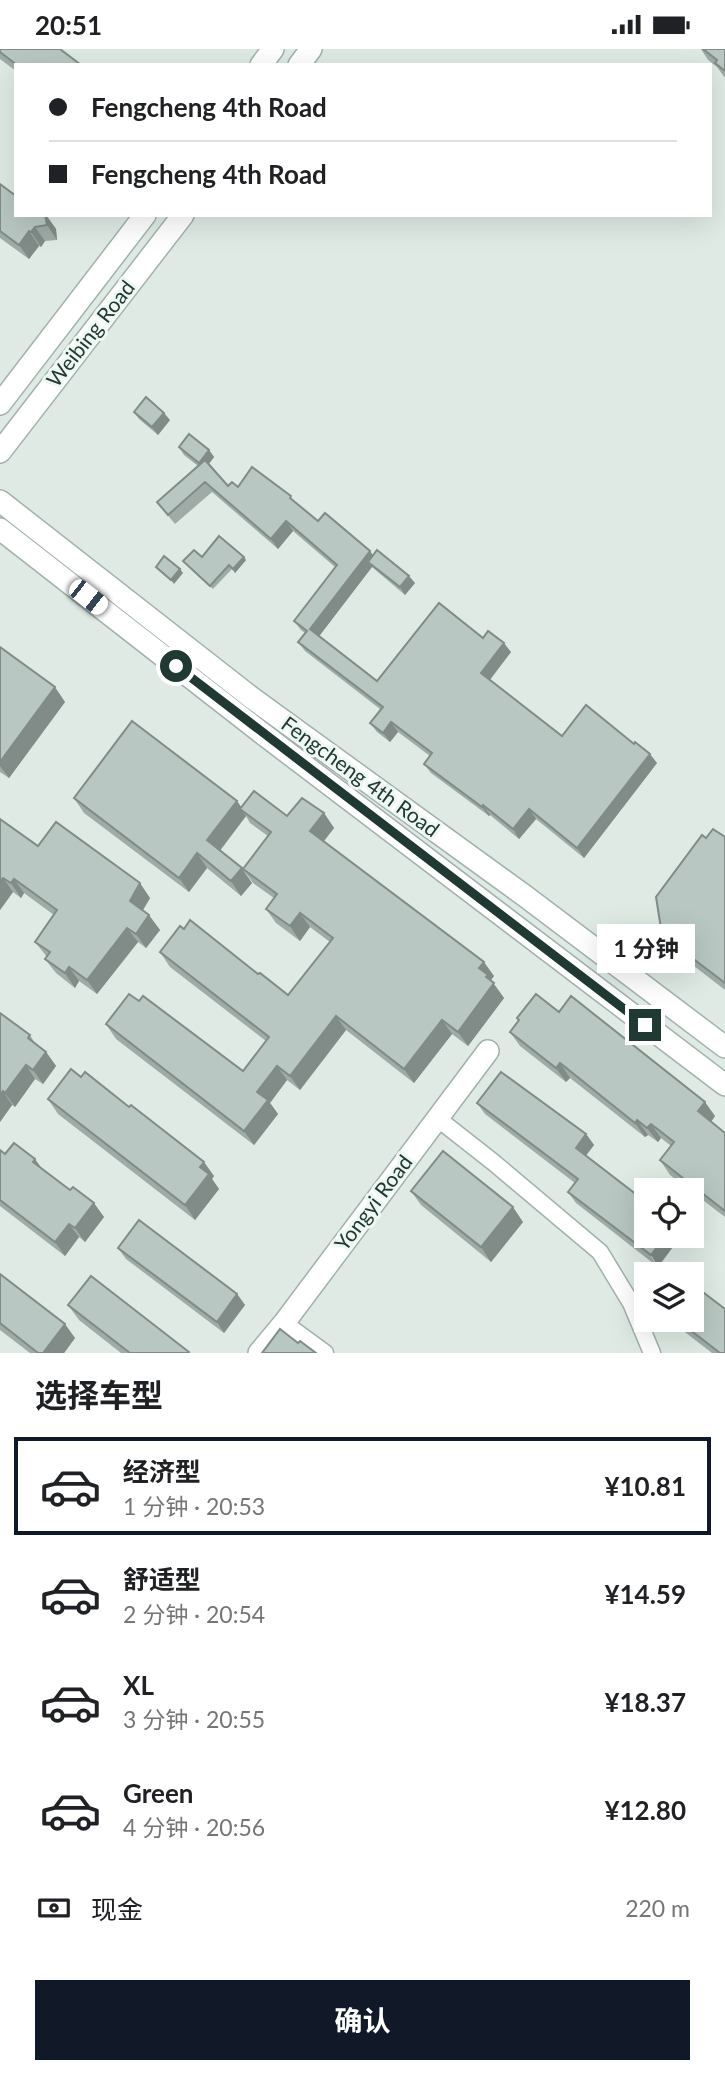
<!DOCTYPE html>
<html lang="zh">
<head>
<meta charset="utf-8">
<style>
  body { margin:0; font-family:Lato,"Noto Sans SC",sans-serif; background:#f6f6f6; color:#202124; height:100vh; display:flex; flex-direction:column; font-size:26px; white-space:nowrap }
  * { box-sizing:border-box; margin:0 }
  p { font-size:23px; color:#757577 }
  .icon { flex:none; width:38px; height:38px; fill:none; stroke:currentColor; stroke-width:2; stroke-linecap:round; stroke-linejoin:round }
  .map { position:relative; height:1304px; overflow:hidden }
  .sheet { display:flex; flex-direction:column; background:#fff; flex:1 }
  .sheet>* { flex:none }
  .banner { position:absolute; left:14px; top:14px; width:698px; height:154px; border-radius:0px; box-shadow:0 7px 28px #0002; display:grid; align-content:center; height:154px; padding:0 35px; background:#fff }
  .tools { position:absolute; left:634px; top:1129px; display:grid; gap:14px }
  .tools a { display:grid; place-items:center; width:70px; height:70px; border-radius:0px; background:#fff; box-shadow:0 7px 28px #0002; font-size:35px }
  .end { position:absolute; width:32px; height:32px; margin:-16px; border:9px solid #213933; background:#fff; box-shadow:0 0 0 4px #fff }
  .from { border-radius:50% }
  .bubble { position:absolute; height:49px; border-radius:0px; background:#fff; box-shadow:0 7px 28px #0002; font-size:23px; font-weight:700; line-height:49px; text-align:center }
  .car { position:absolute; width:21px; height:42px; margin:-21px -10px; border-radius:9px; box-shadow:0 0 5px 2px #0007; background:linear-gradient(#fff 24%,#345 0 40%,#fff 0 76%,#345 0 86%,#fff 0) }
  .banner b { display:flex; align-items:center; gap:24px; height:66px; font-size:26px }
  .banner b+b { border-top:2px solid #e0e0e0 }
  .banner i { width:18px; height:18px; background:#202124 }
  ul { padding:0; list-style:none }
  li { display:flex; align-items:center; gap:21px; height:98px; margin:0 14px 10px; padding:0 21px; border:4px solid transparent; border-radius:0px }
  li div { flex:1 }
  li b { display:block; font-size:26px }
  li em { font-style:normal; font-weight:700 }
  li.selected { border-color:#111827 }
  li>.icon { width:63px; height:63px; stroke-width:1.5 }
  h2 { padding:0 35px; font-size:32px; line-height:84px }
  .pay { display:flex; align-items:center; gap:18px; height:77px; padding:0 35px; font-size:26px }
  .pay p { margin-inline-start:auto }
  .button { display:flex; gap:14px; margin-top:auto; padding:14px 35px }
  .button a { flex:1; height:80px; border-radius:0px; background:#111827; color:#fff; font-size:28px; font-weight:700; line-height:80px; text-align:center }
  .status { display:flex; justify-content:space-between; align-items:center; height:49px; padding:0 35px; background:#fff; direction:ltr }
  .status svg { height:19px; fill:currentColor }
  .map>svg:first-child { display:block }
  .lines { fill:none; stroke-linecap:round; stroke-linejoin:round }
  .minor-casing { stroke:#a2b1ac; stroke-width:19 }
  .tertiary-casing { stroke:#a2b1ac; stroke-width:24 }
  .minor { stroke:#fff; stroke-width:16 }
  .tertiary { stroke:#fff; stroke-width:21 }
  .wall { fill:#9eaba6 }
  .shaded-wall { fill:#818b87 }
  .building { fill:#b8c7c1; stroke:#818b87; stroke-width:2 }
  .route { stroke:#213933; stroke-width:9 }
  .labels { text-anchor:middle; stroke-width:6; stroke-linejoin:round; paint-order:stroke }
  .street-label { font-size:21px; fill:#213933; stroke:#eff7f3 }
</style>
</head>
<body>
<div class="status"><b>20:51</b><svg viewBox="0 0 49 12"><path d="M0 12V9h3v3zM5 12V6h3v6zM10 12V3h3v9zM15 12V0h3v12zM26 1h20v11H26zM47 4h2v5h-2z"/></svg></div>
<div class="map">
<svg width="725" height="1304" viewBox="0 0 725 1304">
  <rect width="100%" height="100%" fill="#dfeae5"/>
  <g class="lines">
    <g class="minor-casing">
      <g id="minor">
        <path d="M437 1069 493 1113 600 1203 631 1254 652 1304"/>
        <path d="M284 1274 325 1304"/>
      </g>
    </g>
    <g class="tertiary-casing">
      <g id="tertiary">
        <path d="M261 16 273 0"/>
        <path d="M299 16 311 0"/>
        <path d="M0 355 145 166"/>
        <path d="M0 403 183 166"/>
        <path d="M0 452 252 649 525 847 725 998"/>
        <path d="M0 480 263 685 725 1036"/>
        <path d="M259 1304 284 1274 488 1002"/>
      </g>
    </g>
    <use href="#minor" class="minor"/>
    <use href="#tertiary" class="tertiary"/>
  </g>
  <g class="wall">
    <path d="M0 0 81 16H16V22L0 10Z"/>
    <path d="M701 0H725V29L717 18 708 11Z"/>
    <path d="M0 135 16 166H46L56 180 57 191 45 192 41 198 39 197 29 210 0 189Z"/>
    <path d="M134 363 170 371 158 386 139 370Z"/>
    <path d="M179 398 209 401 214 408 209 415 228 437 238 438 295 453 318 472 370 502 373 507 415 534 405 546 372 518 319 587 377 632 483 589 511 603 490 631 562 687 657 714 584 809 536 770 519 790 490 766 489 767 431 724 424 715 430 707 398 683 390 693 377 683 370 674 380 660 305 602 298 593 305 584 301 581 294 572 335 518 293 482 278 500 212 443 175 475 157 453 198 417 184 406Z"/>
    <path d="M202 508 246 511 235 524 232 520 213 540 183 512Z"/>
    <path d="M0 598 65 653 9 729 0 723Z"/>
    <path d="M74 749 242 758 287 767 324 764 334 779 324 792 494 927 491 931 504 949 468 997 452 985 414 1034 346 981 300 1041 287 1031 270 1054 278 1065 254 1096 116 990 106 975 139 952 243 1022 266 992 170 918 160 903 258 925 288 946 330 893 310 878 300 892 276 874 266 860 274 849 253 834 243 820 268 787 250 774 246 767 220 802 252 834 241 847 207 819 189 843 84 764Z"/>
    <path d="M0 770 38 797 150 849 143 861 160 881 146 899 138 893 97 945 79 932 75 939 56 924 45 910 47 908 35 893 54 866 24 844 21 849 13 843 0 861Z"/>
    <path d="M725 788V941L672 900 662 886 706 789Z"/>
    <path d="M559 963 715 1067 711 1073 725 1084V1168L670 1126 660 1111 671 1097 661 1089 658 1093 648 1086 645 1088 570 1029 566 1033 520 997 510 983 519 972 517 969Z"/>
    <path d="M0 964 30 986 36 996 46 1003 56 1017 43 1035 35 1030 15 1058 12 1056 0 1073Z"/>
    <path d="M48 1050 214 1127 212 1130 219 1140 195 1171 58 1065Z"/>
    <path d="M477 1054 586 1085 594 1096 586 1107 658 1218 576 1154 568 1143 575 1134 485 1065Z"/>
    <path d="M0 1101 5 1105 43 1121 104 1168 85 1193 79 1188 65 1207 0 1157Z"/>
    <path d="M411 1142 523 1173 491 1213 421 1156Z"/>
    <path d="M118 1199 237 1245 245 1256 224 1284 126 1210Z"/>
    <path d="M0 1225 75 1289 64 1304H30L0 1281Z"/>
    <path d="M68 1256 190 1304H121L79 1271Z"/>
    <path d="M668 1270H691L725 1304H712Z"/>
  </g>
  <g class="shaded-wall">
    <path d="M46 166 56 180 57 191 47 176Z"/>
    <path d="M35 178 45 192 41 198 31 183Z"/>
    <path d="M29 182 39 197 29 210 19 196Z"/>
    <path d="M164 364 170 371 158 386 152 378Z"/>
    <path d="M209 401 214 408 204 421 199 414Z"/>
    <path d="M286 472 293 482 278 500 271 490Z"/>
    <path d="M370 502 377 512 368 513 372 518 317 590 310 580Z"/>
    <path d="M244 508 246 511 235 524 233 520Z"/>
    <path d="M180 520 183 524 174 535 171 531Z"/>
    <path d="M409 527 415 534 405 546 400 538Z"/>
    <path d="M504 594 511 603 488 633 481 624Z"/>
    <path d="M55 638 65 653 9 729 0 717V713Z"/>
    <path d="M391 673 398 683 390 693 383 684Z"/>
    <path d="M650 705 657 714 584 809 577 799Z"/>
    <path d="M237 752 245 763 240 760 246 767 217 805 207 791Z"/>
    <path d="M483 756 490 766 489 767 482 758Z"/>
    <path d="M529 760 536 770 519 790 513 780Z"/>
    <path d="M324 764 334 779 320 797 310 782Z"/>
    <path d="M197 804 207 819 189 843 179 829Z"/>
    <path d="M242 819 252 834 241 847 231 832Z"/>
    <path d="M3 829 13 843 0 861V833Z"/>
    <path d="M14 830 24 844 21 849 11 834Z"/>
    <path d="M140 834 150 849 140 866 130 852Z"/>
    <path d="M300 864 310 878 300 892 290 877Z"/>
    <path d="M149 866 160 881 146 899 136 885Z"/>
    <path d="M127 879 138 893 97 945 87 931Z"/>
    <path d="M484 913 494 927 491 931 504 949 468 997 458 983 479 919Z"/>
    <path d="M69 918 79 932 75 939 65 924Z"/>
    <path d="M336 967 346 981 300 1041 290 1027Z"/>
    <path d="M442 971 452 985 414 1034 404 1020Z"/>
    <path d="M46 1003 56 1017 43 1035 33 1021Z"/>
    <path d="M560 1014 570 1029 566 1033 556 1019Z"/>
    <path d="M26 1016 35 1030 15 1058 5 1044Z"/>
    <path d="M277 1017 287 1031 270 1054 278 1065 254 1096 244 1082 257 1043Z"/>
    <path d="M3 1042 12 1056 0 1073V1046Z"/>
    <path d="M705 1053 715 1067 708 1077 698 1062Z"/>
    <path d="M637 1071 648 1086 645 1088 635 1074Z"/>
    <path d="M651 1075 661 1089 658 1093 647 1079Z"/>
    <path d="M586 1085 594 1096 583 1110 576 1099Z"/>
    <path d="M35 1110 45 1124 33 1113Z"/>
    <path d="M204 1113 214 1127 212 1130 219 1140 195 1171 185 1156 200 1118Z"/>
    <path d="M94 1154 104 1168 85 1193 75 1179Z"/>
    <path d="M513 1158 523 1173 491 1213 481 1198Z"/>
    <path d="M69 1175 79 1188 65 1207 55 1193Z"/>
    <path d="M666 1186H682L658 1218 651 1206Z"/>
    <path d="M237 1245 245 1256 224 1284 217 1273Z"/>
    <path d="M65 1275 75 1289 64 1304H43Z"/>
  </g>
  <g class="building">
    <path d="M0 0H60L81 16H17L0 3Z"/>
    <path d="M703 0H725V22L715 14 717 11Z"/>
    <path d="M0 135 16 147V166H45L47 176 35 178 31 183 29 182 19 196 0 182Z"/>
    <path d="M146 348 164 364 152 378 134 363Z"/>
    <path d="M189 385 209 401 199 414 179 398Z"/>
    <path d="M205 411 228 437 232 433 238 438 252 418 291 447 290 449 318 472 325 464 370 502 310 580 377 632 439 554 483 589 488 582 504 594 481 624 562 687 586 656 634 695 635 693 650 705 577 799 529 760 513 780 483 756 482 758 424 715 432 704 391 673 383 684 370 674 383 658 298 593 307 582 294 572 337 516 286 472 271 490 205 433 168 466 157 453Z"/>
    <path d="M219 487 244 508 233 520 229 516 210 537 183 512 194 501 202 508Z"/>
    <path d="M377 501 409 527 400 538 368 513Z"/>
    <path d="M164 507 180 520 171 531 156 518Z"/>
    <path d="M0 598 55 638 0 713Z"/>
    <path d="M132 672 237 752 207 791 242 819 231 832 197 804 179 829 74 749Z"/>
    <path d="M254 742 287 767 302 749 324 764 310 782 484 913 479 919 488 926 486 928 494 934 458 983 442 971 404 1020 336 967 290 1027 277 1017 257 1043 268 1051 244 1082 106 975 129 945 139 952 143 947 243 1022 269 988 160 903 180 877 184 880 190 871 258 925 260 924 288 946 333 889 300 864 290 877 266 860 277 845 243 820 271 783 240 760Z"/>
    <path d="M0 770 38 797 56 773 140 834 130 852 149 866 136 885 127 879 87 931 69 918 65 924 45 910 50 903 35 893 57 861 14 830 11 834 3 829 0 833Z"/>
    <path d="M713 780 725 788V934L662 886 656 848 702 786 706 789Z"/>
    <path d="M536 945 559 963 571 947 705 1053 698 1062 725 1084V1162L660 1111 674 1093 651 1075 647 1079 637 1071 635 1074 560 1014 556 1019 510 983 519 971 517 969Z"/>
    <path d="M0 964 30 986 28 989 46 1003 33 1021 26 1016 5 1044 3 1042 0 1046Z"/>
    <path d="M71 1020 81 1028 85 1023 129 1058 131 1056 204 1113 200 1118 209 1125 185 1156 48 1050Z"/>
    <path d="M501 1023 586 1085 576 1099 646 1153V1186H666L651 1206 568 1143 578 1130 477 1054Z"/>
    <path d="M14 1094 35 1110 33 1113 70 1141 73 1138 94 1154 75 1179 69 1175 55 1193 0 1151V1101L5 1105Z"/>
    <path d="M443 1102 513 1158 481 1198 411 1142Z"/>
    <path d="M139 1171 237 1245 217 1273 118 1199Z"/>
    <path d="M673 1221 679 1225H670Z"/>
    <path d="M0 1225 65 1275 43 1304H38L0 1274Z"/>
    <path d="M91 1227 189 1303 188 1304H130L68 1256Z"/>
    <path d="M691 1234 725 1260V1304H720L676 1270H691Z"/>
    <path d="M280 1280 298 1294 300 1292 316 1304H262Z"/>
  </g>
  <g class="lines">
    <path class="route" d="M176 617 645 976"/>
  </g>
  <g class="labels">
    <g class="street-label">
      <text transform="translate(91 285) rotate(-52)" y="7">Weibing Road</text>
      <text transform="translate(360 728) rotate(36)" y="7">Fengcheng 4th Road</text>
      <text transform="translate(374 1154) rotate(-53)" y="7">Yongyi Road</text>
    </g>
  </g>
</svg>
<div class="tools">
<a><svg class="icon" aria-label="locate" viewBox="0 0 24 24"><circle cx="12" cy="12" r="6"/><path d="M12 2v4M12 18v4M2 12h4M18 12h4"/></svg></a>
<a><svg class="icon" aria-label="layers" viewBox="0 0 24 24"><path d="M12 4l9 5-9 5-9-5zM3 14l9 5 9-5"/></svg></a>
</div>
<i class="end from" style="left:176px;top:617px"></i>
<i class="end" style="left:645px;top:976px"></i>
<div class="bubble" style="left:597px;top:875px;width:98px">1 分钟</div>
<i class="car" style="left:88px;top:548px;rotate:128deg"></i>
<div class="banner">
<b><i class="from"></i>Fengcheng 4th Road</b>
<b><i></i>Fengcheng 4th Road</b>
</div>
</div>
<section class="sheet">
<h2>选择车型</h2>
<ul>
<li class="selected"><svg class="icon" aria-label="car" viewBox="0 0 24 24"><path d="M5 17H2v-5l4-1 3-4h7l3 4 3 1v5h-3M9 17h6M6 11h13"/><circle cx="7" cy="17" r="2"/><circle cx="17" cy="17" r="2"/></svg><div><b>经济型</b><p>1 分钟 · 20:53</p></div><em>¥10.81</em></li>
<li><svg class="icon" aria-label="car" viewBox="0 0 24 24"><path d="M5 17H2v-5l4-1 3-4h7l3 4 3 1v5h-3M9 17h6M6 11h13"/><circle cx="7" cy="17" r="2"/><circle cx="17" cy="17" r="2"/></svg><div><b>舒适型</b><p>2 分钟 · 20:54</p></div><em>¥14.59</em></li>
<li><svg class="icon" aria-label="car" viewBox="0 0 24 24"><path d="M5 17H2v-5l4-1 3-4h7l3 4 3 1v5h-3M9 17h6M6 11h13"/><circle cx="7" cy="17" r="2"/><circle cx="17" cy="17" r="2"/></svg><div><b>XL</b><p>3 分钟 · 20:55</p></div><em>¥18.37</em></li>
<li><svg class="icon" aria-label="car" viewBox="0 0 24 24"><path d="M5 17H2v-5l4-1 3-4h7l3 4 3 1v5h-3M9 17h6M6 11h13"/><circle cx="7" cy="17" r="2"/><circle cx="17" cy="17" r="2"/></svg><div><b>Green</b><p>4 分钟 · 20:56</p></div><em>¥12.80</em></li>
</ul>
<div class="pay"><svg class="icon" aria-label="cash" viewBox="0 0 24 24"><path d="M3 7h18v10H3z"/><circle cx="12" cy="12" r="2"/></svg>现金<p>220 m</p></div>
<div class="button"><a>确认</a></div>
</section>
</body>
</html>
